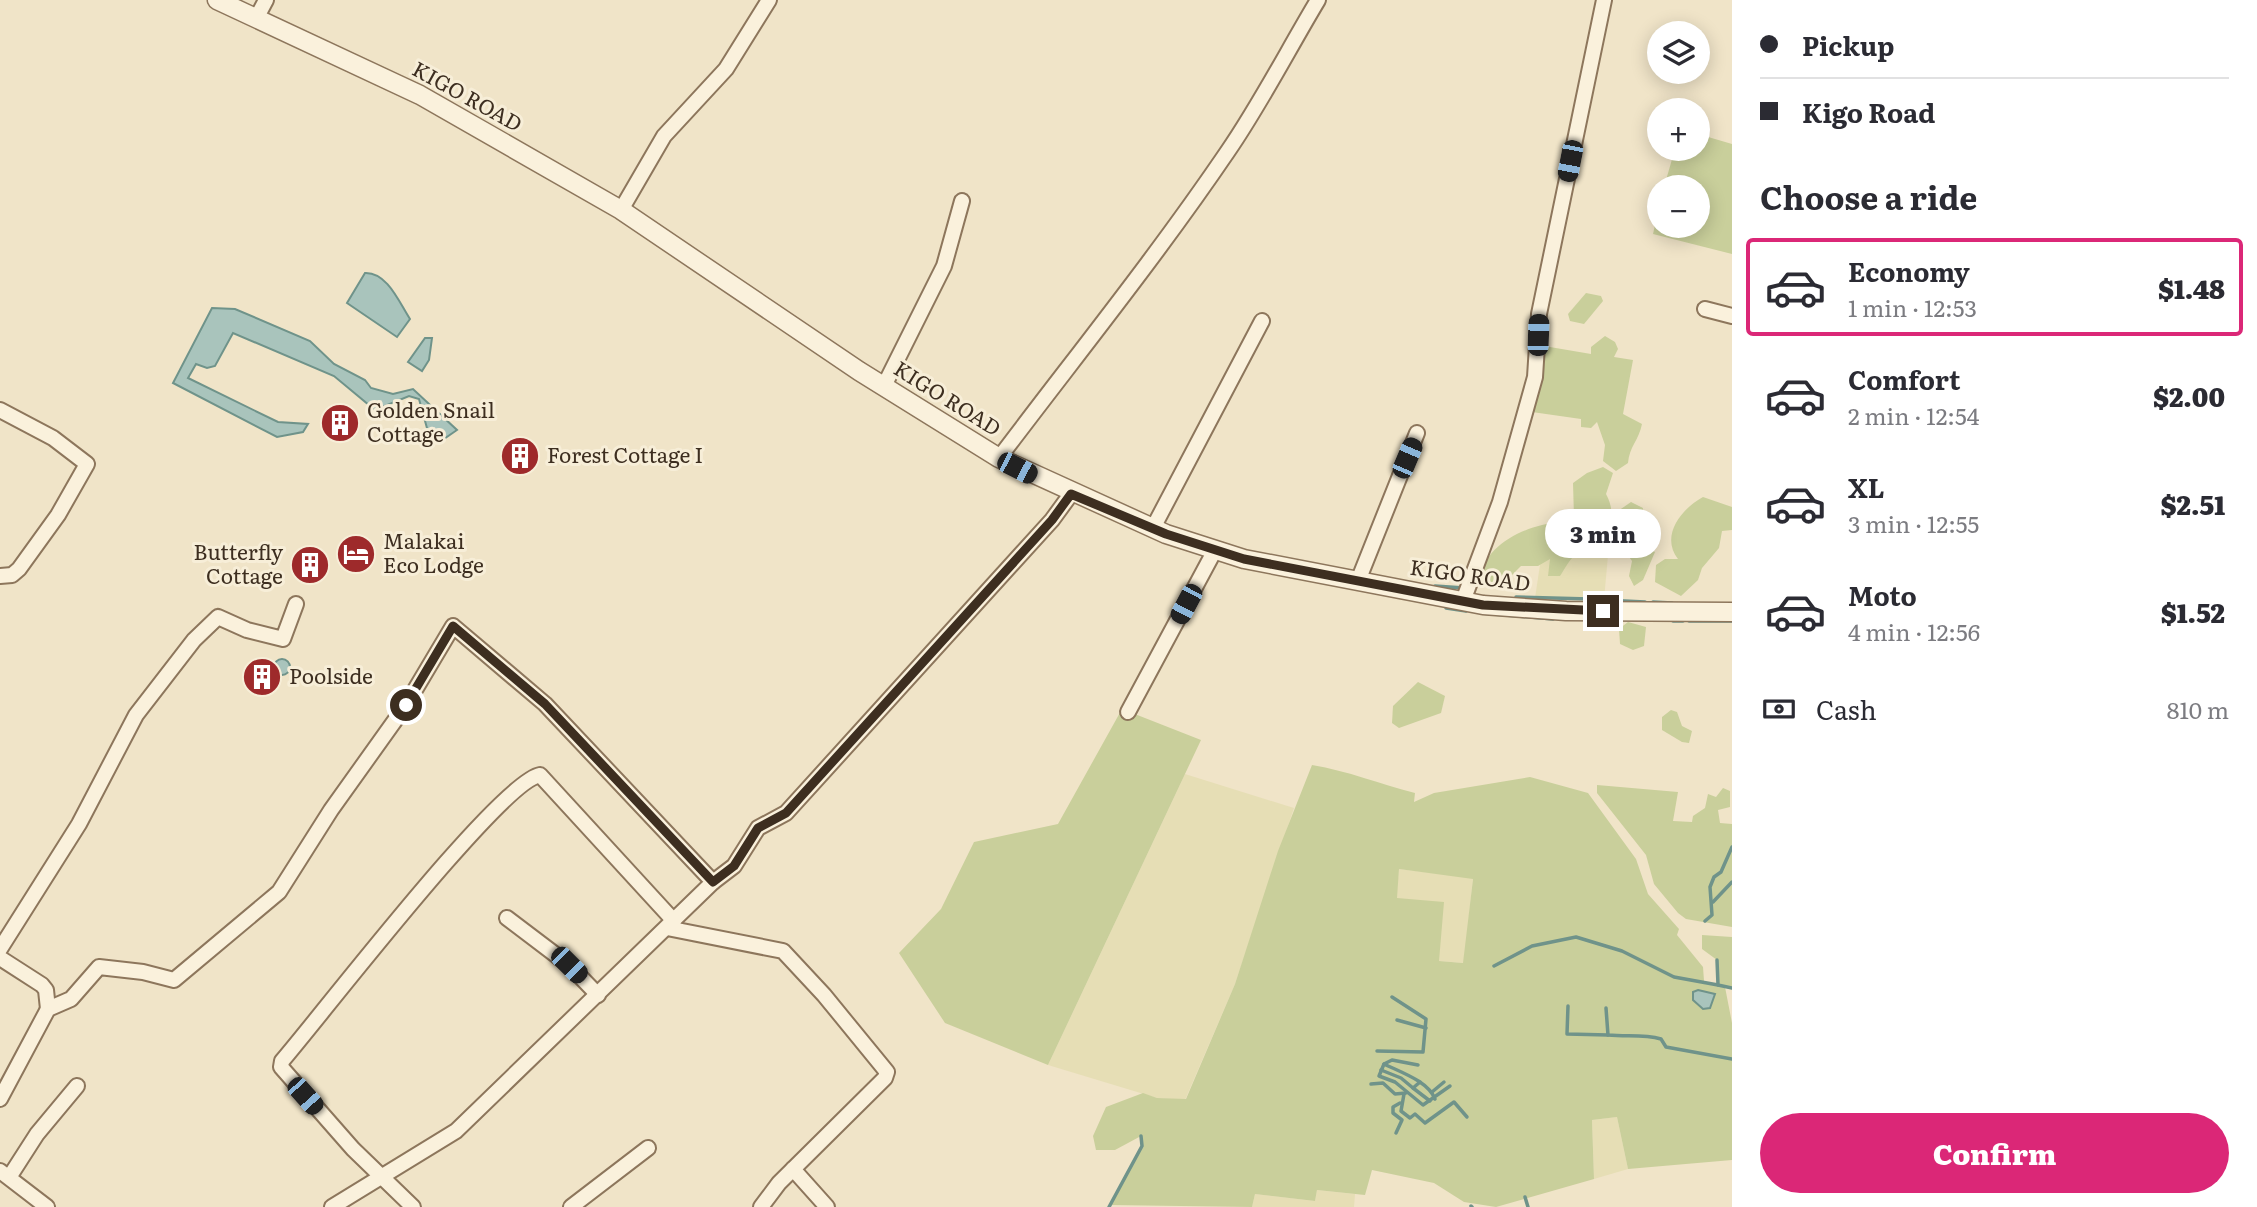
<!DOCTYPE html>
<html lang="en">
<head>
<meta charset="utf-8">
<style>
  body { margin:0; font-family:Literata,serif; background:#f7f7f7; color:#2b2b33; height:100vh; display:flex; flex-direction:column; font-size:26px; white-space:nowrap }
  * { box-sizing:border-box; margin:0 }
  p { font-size:23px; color:#7c7c81 }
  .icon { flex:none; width:38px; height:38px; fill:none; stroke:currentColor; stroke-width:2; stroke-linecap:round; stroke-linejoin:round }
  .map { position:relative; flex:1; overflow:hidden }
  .sheet { display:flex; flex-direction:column; background:#fff; width:525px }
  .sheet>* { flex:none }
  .hud { display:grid; align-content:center; height:154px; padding:0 28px; background:#fff }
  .tools { position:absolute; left:1647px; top:21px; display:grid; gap:14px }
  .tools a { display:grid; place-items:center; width:63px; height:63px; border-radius:50%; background:#fff; box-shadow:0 4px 18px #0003; font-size:35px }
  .end { position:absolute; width:32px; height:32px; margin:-16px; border:9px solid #3d2e20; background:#fff; box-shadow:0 0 0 4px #fff }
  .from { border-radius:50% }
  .bubble { position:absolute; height:49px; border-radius:24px; background:#fff; box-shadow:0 4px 18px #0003; font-size:23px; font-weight:800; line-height:49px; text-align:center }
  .car { position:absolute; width:21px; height:42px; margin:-21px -10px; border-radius:9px; box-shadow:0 0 5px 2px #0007; background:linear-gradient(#222 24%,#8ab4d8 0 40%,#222 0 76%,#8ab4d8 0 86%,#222 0) }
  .hud b { display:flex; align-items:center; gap:24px; height:66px; font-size:26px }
  .hud b+b { border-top:2px solid #e1e1e2 }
  .hud i { width:18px; height:18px; background:#2b2b33 }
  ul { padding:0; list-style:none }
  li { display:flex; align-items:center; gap:21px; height:98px; margin:0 14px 10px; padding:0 14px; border:4px solid transparent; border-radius:7px }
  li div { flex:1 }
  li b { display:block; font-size:26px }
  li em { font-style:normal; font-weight:800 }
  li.active { border-color:#db2777 }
  li>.icon { width:63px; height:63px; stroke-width:1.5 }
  h2 { padding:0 28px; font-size:32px; line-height:84px }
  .pay { display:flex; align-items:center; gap:18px; height:77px; padding:0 28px; font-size:26px }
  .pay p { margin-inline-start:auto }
  .action { display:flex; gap:14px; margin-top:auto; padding:14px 28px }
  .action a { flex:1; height:80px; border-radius:42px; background:#db2777; color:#fff; font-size:28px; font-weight:800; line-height:80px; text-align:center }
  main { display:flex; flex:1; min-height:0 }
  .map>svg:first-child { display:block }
  .farmland { fill:#e6deb5 }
  .green { fill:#c9cf9b; fill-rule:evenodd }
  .water { fill:#a9c4bc; stroke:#6f938a; stroke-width:2 }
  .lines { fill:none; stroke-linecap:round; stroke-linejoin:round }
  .stream { stroke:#6f938a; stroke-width:3.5 }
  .minor-casing { stroke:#8d765c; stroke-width:18 }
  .tertiary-casing { stroke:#8d765c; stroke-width:21 }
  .minor { stroke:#faf1dc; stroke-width:14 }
  .tertiary { stroke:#faf1dc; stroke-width:18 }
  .route { stroke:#3d2e20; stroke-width:9 }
  .labels { text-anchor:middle; stroke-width:6; stroke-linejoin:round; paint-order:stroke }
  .street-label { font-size:21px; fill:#3d2e20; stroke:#f7eed8 }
  .poi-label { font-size:21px; fill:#3d2e20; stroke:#f7eed8; text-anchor:start }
</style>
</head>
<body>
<main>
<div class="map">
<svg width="1732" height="1207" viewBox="0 0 1732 1207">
  <rect width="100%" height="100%" fill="#f0e4c8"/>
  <g class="farmland">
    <path d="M1544 538 1609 544 1604 600 1535 598Z"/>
    <path d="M1185 774 1294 808 1235 984 1185 1100 1157 1098 1048 1065Z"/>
    <path d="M1399 869 1473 878 1464 963 1439 961 1396 899Z"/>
    <path d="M1617 1117 1628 1169 1594 1179 1592 1120Z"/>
    <path d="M1317 1190 1355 1194 1354 1207H1252L1255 1194 1315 1201Z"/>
  </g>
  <g class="green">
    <path d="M1698 134 1732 144V254L1653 234 1659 207V226H1698V187H1664L1675 149H1698Z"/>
    <path d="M1586 293 1601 296 1603 301 1584 324 1570 321 1568 314Z"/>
    <path d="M1605 336 1615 342 1618 349 1614 357 1633 360 1623 414 1642 424C1639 440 1629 447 1628 463L1616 471 1603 461 1605 445 1597 422 1591 428 1581 427V419L1532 412 1544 346 1591 354V347Z"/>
    <path d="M1603 467 1613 473 1606 494C1618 516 1610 538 1588 550 1583 553 1577 554 1573 557 1568 562 1564 570 1560 576H1548L1550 559 1538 566H1521L1499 588 1481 584C1479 552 1513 532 1542 525 1554 522 1562 523 1574 517L1573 483 1587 473Z"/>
    <path d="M1703 497 1732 507V530L1722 531 1719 548 1702 568 1698 580 1681 596 1655 582 1656 565 1665 559H1678C1660 536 1681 509 1703 497Z"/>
    <path d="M1631 502 1643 508 1641 544 1655 552 1643 580 1634 586 1629 576 1632 561 1620 544 1618 511Z"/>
    <path d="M1628 622 1646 627 1644 646 1633 650 1620 644 1619 629Z"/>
    <path d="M1418 682 1445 696 1441 713 1399 728 1392 723 1393 706Z"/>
    <path d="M1122 709 1201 740 1048 1065 945 1023 899 953 941 909 974 842 1058 824Z"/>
    <path d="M1671 710 1677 712 1682 726 1692 731 1689 743 1682 742 1662 730V717Z"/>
    <path d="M1312 765C1348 771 1380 784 1415 793L1414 802 1434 793 1530 777 1588 793 1636 859 1648 894 1679 929 1677 935 1703 967 1704 981 1717 985V960L1702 949V935L1732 937V988L1725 987 1732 1023V1160L1628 1169 1617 1117 1592 1120 1594 1179 1496 1207 1464 1202 1434 1183 1372 1170 1365 1195 1317 1190 1315 1201 1255 1194 1252 1207 1110 1205 1142 1147 1141 1136 1115 1150H1096L1093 1136 1106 1107 1143 1093 1157 1098 1186 1099 1235 984 1278 851ZM1399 869 1473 879 1463 963 1439 961 1444 902 1397 898Z"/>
    <path d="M1597 785 1678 792 1673 821 1692 822 1693 816 1705 808 1708 794 1716 797 1723 788 1730 791V807L1718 810 1720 823 1732 824V927L1686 919 1678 913 1654 884 1646 855 1597 793Z"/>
  </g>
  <g class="water">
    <path d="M365 273C387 272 399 302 410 319L397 337 347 303Z"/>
    <path d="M212 308 235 309 310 341 334 364 365 380 371 388 393 394 413 389 457 430 438 443 430 439 419 399 409 396 375 410 334 376 233 333 215 366 207 368 196 364 188 378 278 422 308 424 303 432 277 437 173 383Z"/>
    <path d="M425 338H432L429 360 422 371 408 362Z"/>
    <circle cx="282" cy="667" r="8"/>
    <path d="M1698 990 1715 994 1710 1008 1703 1009 1693 1000V992Z"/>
  </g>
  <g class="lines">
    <g class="stream">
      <path d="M1435 586 1464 588"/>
      <path d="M1516 597 1590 599"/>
      <path d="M1604 600 1645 602"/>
      <path d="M1653 602 1672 603"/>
      <path d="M1446 608 1466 611"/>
      <path d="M1481 613 1553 619"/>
      <path d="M1673 621H1683"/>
      <path d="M1689 621H1732"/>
      <path d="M1713 902 1732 882"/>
      <path d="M1705 921 1712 915 1710 887 1714 877 1721 872 1732 847"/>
      <path d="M1717 960 1718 985 1732 988"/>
      <path d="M1494 966 1532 946 1576 937 1622 951 1674 977 1718 985"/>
      <path d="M1568 1006 1567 1034 1608 1035"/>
      <path d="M1606 1008 1608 1035C1627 1037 1643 1034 1661 1039L1666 1047 1732 1059"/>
      <path d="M1397 1020 1426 1028"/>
      <path d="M1377 1051 1423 1052 1426 1019 1392 997"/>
      <path d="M1384 1064 1392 1060 1418 1065"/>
      <path d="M1381 1070 1401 1078 1413 1088 1420 1082"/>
      <path d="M1371 1084 1383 1083 1395 1094 1406 1093"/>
      <path d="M1413 1088 1430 1101"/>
      <path d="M1432 1092 1444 1082"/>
      <path d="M1404 1094 1401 1111 1410 1118 1415 1114 1425 1123 1454 1102 1467 1117"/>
      <path d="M1435 1099C1428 1081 1400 1072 1384 1064L1379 1076 1395 1082 1423 1105 1450 1086"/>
      <path d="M1396 1133 1402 1120 1393 1113V1107L1400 1103"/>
      <path d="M1525 1197 1528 1207"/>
      <path d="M1471 1206 1472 1207"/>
      <path d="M1109 1207 1142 1146 1141 1136"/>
    </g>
    <g class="minor-casing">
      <g id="minor">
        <path d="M257 17 266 0"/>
        <path d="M621 210 664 136 726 69 769 0"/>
        <path d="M1705 309 1732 316"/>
        <path d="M884 386 944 266 962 201"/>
        <path d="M0 410 53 438 87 464 58 515 19 569 12 575 0 576"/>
        <path d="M999 458C1076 356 1156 257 1228 151 1261 103 1288 50 1318 0"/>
        <path d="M1153 528 1262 321"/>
        <path d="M1358 581 1417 433"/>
        <path d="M1463 601 1500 502 1535 377 1539 314 1604 0"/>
        <path d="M1128 712 1215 550"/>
        <path d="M713 882 734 866 758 828 786 813 1052 520 1071 494"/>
        <path d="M507 918 569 965 598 995"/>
        <path d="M667 928 783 951 824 995 887 1072 885 1078 779 1183 761 1207"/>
        <path d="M0 949 79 824 136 715 194 640 218 617 247 630 283 639 296 604"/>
        <path d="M0 958 42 985 46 990 48 1009"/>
        <path d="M0 1099 48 1009 71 999 99 967 143 972 174 980 279 892 331 810 406 705 453 626 545 704 713 882 456 1131 332 1207"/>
        <path d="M793 1169 827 1207"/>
        <path d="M0 1171 47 1207"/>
        <path d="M10 1176 37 1134 77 1086"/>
        <path d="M413 1207 353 1149 281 1067 282 1061C321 1016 500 782 540 775L674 921"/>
        <path d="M571 1207 648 1148"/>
      </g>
    </g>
    <g class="tertiary-casing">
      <path id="tertiary" d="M217 0 420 95 621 210 859 371 999 458 1166 534 1244 559 1483 605 1566 611 1732 612"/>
    </g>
    <use href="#minor" class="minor"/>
    <use href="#tertiary" class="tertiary"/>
  </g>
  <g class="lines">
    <path class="route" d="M406 705 453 626 545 704 713 882 734 866 758 828 786 813 1052 520 1071 494 1166 534 1244 559 1483 605 1603 611"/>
  </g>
  <defs>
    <g id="building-disc" transform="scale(2.0125)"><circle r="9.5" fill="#9e2a2b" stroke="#f7eed8"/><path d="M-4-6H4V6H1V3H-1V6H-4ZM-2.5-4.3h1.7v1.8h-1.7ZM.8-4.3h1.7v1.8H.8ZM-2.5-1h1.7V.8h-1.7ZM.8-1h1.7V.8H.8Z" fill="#fff"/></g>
    <g id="hotel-disc" transform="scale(2.0125)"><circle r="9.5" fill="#9e2a2b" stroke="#f7eed8"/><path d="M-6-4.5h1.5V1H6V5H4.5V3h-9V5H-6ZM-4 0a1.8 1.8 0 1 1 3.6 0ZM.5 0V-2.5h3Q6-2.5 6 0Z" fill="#fff"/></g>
  </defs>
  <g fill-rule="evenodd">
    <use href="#building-disc" x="340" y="423"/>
    <use href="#building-disc" x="520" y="456"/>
    <use href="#hotel-disc" x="356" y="554"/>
    <use href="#building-disc" x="310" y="565"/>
    <use href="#building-disc" x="262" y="677"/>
  </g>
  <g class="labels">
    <g class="street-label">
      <text transform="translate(467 97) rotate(29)" y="7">KIGO ROAD</text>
      <text transform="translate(947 399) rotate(32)" y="7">KIGO ROAD</text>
      <text transform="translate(1470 576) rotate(8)" y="7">KIGO ROAD</text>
    </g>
    <g class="poi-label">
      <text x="367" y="418">Golden Snail<tspan x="367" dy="24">Cottage</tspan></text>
      <text x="547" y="463">Forest Cottage I</text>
      <text x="383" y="549">Malakai<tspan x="383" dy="24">Eco Lodge</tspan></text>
      <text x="283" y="560" text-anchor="end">Butterfly<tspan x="283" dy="24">Cottage</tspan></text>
      <text x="289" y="684">Poolside</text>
    </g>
  </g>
</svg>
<div class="tools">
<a><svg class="icon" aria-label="layers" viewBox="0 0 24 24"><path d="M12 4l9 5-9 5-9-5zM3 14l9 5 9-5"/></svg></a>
<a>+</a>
<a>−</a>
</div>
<i class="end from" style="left:406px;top:705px"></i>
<i class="end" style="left:1603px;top:611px"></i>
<div class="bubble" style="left:1545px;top:509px;width:116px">3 min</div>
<i class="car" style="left:1570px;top:161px;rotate:191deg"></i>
<i class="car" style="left:1538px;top:335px;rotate:2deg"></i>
<i class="car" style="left:1407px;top:458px;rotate:23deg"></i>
<i class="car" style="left:1017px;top:468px;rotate:117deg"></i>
<i class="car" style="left:1186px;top:604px;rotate:208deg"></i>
<i class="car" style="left:569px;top:965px;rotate:135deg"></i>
<i class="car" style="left:305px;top:1096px;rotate:138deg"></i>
</div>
<section class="sheet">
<div class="hud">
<b><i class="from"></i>Pickup</b>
<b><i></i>Kigo Road</b>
</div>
<h2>Choose a ride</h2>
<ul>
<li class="active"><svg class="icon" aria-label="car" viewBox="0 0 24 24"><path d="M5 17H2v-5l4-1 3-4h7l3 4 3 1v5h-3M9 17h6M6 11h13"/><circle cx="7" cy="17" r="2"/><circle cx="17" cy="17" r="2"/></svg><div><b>Economy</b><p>1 min · 12:53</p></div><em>$1.48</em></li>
<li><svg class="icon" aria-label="car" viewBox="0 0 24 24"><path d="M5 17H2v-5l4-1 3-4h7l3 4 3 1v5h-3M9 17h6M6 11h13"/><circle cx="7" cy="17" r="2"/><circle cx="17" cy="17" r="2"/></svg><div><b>Comfort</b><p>2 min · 12:54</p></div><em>$2.00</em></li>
<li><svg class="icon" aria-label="car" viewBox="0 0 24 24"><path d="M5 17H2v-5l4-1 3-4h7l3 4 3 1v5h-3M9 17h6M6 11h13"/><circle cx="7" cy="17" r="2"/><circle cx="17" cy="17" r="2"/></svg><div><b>XL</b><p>3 min · 12:55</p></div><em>$2.51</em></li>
<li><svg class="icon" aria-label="car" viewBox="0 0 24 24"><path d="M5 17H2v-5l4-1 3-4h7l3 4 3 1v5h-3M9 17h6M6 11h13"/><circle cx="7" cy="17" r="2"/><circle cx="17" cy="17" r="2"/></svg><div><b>Moto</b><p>4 min · 12:56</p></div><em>$1.52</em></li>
</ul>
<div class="pay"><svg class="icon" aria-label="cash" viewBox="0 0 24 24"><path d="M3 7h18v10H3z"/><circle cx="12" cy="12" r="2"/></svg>Cash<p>810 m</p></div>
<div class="action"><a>Confirm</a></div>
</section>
</main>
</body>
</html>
